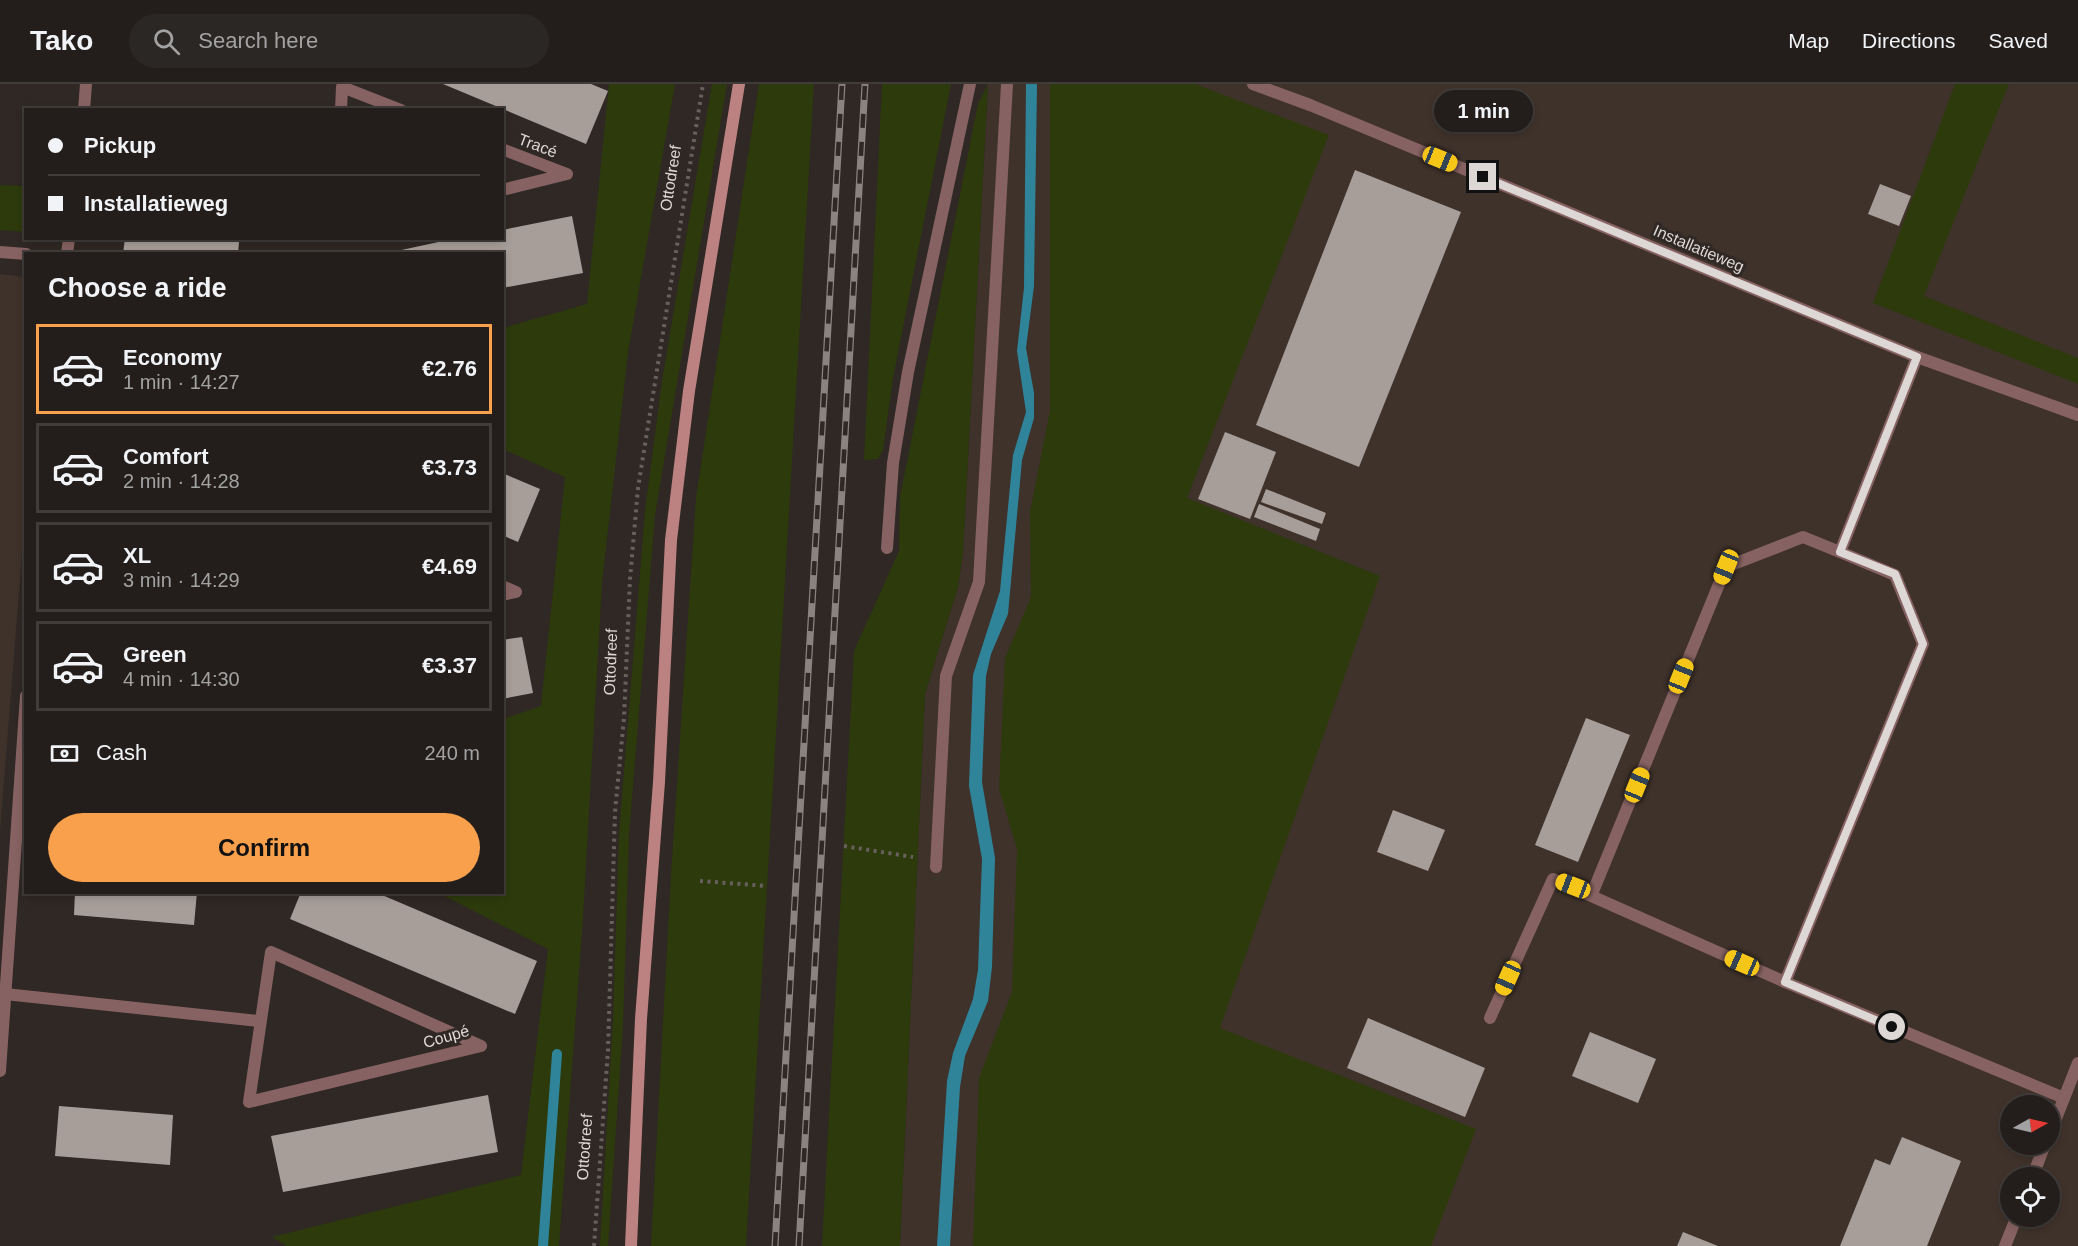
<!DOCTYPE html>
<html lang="en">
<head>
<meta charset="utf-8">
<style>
  body { margin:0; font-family:Arial,sans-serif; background:#2b2724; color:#f1f3f6; height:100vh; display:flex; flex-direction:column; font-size:22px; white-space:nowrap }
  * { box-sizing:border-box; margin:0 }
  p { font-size:20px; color:#a3a2a3 }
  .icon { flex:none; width:33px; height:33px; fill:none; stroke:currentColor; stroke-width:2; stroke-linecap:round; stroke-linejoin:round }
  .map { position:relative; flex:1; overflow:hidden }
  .side { position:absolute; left:24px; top:168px; width:480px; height:642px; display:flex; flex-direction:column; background:#231e1b; border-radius:0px; box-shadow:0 3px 9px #0003,0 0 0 2px #403c3a }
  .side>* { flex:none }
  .top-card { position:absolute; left:24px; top:24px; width:480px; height:132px; border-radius:0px; box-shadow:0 3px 9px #0003,0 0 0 2px #403c3a; display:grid; align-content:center; height:132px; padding:0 24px; background:#231e1b }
  .needle { width:39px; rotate:82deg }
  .buttons { position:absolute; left:2000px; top:1011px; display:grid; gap:12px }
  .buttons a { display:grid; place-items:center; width:60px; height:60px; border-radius:50%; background:#231e1b; box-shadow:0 3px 9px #0003,0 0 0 2px #403c3a; font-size:30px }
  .end { position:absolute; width:27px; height:27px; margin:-14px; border:8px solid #ddd8d6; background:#111; box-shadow:0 0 0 3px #111 }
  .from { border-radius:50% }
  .bubble { position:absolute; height:42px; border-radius:21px; background:#231e1b; box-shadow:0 3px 9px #0003,0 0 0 2px #403c3a; font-size:20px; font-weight:700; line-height:42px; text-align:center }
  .car { position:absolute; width:18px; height:36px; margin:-18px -9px; border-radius:8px; box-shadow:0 0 4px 2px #0007; background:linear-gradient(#f5c518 24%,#345 0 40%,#f5c518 0 76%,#345 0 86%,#f5c518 0) }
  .top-card b { display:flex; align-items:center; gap:21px; height:57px; font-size:22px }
  .top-card b+b { border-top:2px solid #403c3a }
  .top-card i { width:15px; height:15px; background:#f1f3f6 }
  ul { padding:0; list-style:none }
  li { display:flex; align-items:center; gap:18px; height:90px; margin:0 12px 9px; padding:0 12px; border:3px solid #403c3a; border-radius:0px }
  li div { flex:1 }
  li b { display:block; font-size:22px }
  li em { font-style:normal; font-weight:700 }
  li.current { border-color:#f9a04c }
  li>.icon { width:54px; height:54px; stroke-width:1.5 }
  h2 { padding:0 24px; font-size:27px; line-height:72px }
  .pay { display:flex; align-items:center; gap:15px; height:66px; padding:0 24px; font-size:22px }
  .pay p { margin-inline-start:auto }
  .action { display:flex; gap:12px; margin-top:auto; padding:12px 24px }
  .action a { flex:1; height:69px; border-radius:36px; background:#f9a04c; color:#111; font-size:24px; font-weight:700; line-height:69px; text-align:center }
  header { display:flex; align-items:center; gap:36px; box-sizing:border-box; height:84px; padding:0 30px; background:#231e1b; border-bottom:2px solid #403c3a }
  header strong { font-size:28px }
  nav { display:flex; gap:33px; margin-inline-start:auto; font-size:21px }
  .search { width:420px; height:54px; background:#2b2724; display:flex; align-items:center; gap:15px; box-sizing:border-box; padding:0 21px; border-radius:33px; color:#a3a2a3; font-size:22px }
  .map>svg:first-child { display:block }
  .built { fill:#3f322b; fill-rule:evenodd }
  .green { fill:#2d3a0c }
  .water { fill:#2f849a }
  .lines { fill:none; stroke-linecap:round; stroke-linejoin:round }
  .stream { stroke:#2f849a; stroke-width:10 }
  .building { fill:#a79e99 }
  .path { stroke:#67605d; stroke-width:4; stroke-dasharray:3 4.5; stroke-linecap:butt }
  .lane { stroke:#876262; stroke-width:12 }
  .street { stroke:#876262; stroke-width:12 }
  .secondary { stroke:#bc8181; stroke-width:12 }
  .rail-casing { stroke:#8a8481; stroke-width:7 }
  .rail { stroke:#2f2824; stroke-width:4.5; stroke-dasharray:14; stroke-linecap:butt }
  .route { stroke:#ddd8d6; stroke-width:8 }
  .labels { text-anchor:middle; stroke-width:6; stroke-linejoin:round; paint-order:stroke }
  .street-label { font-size:16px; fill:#ddd8d6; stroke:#2f2824 }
</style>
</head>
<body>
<header>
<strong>Tako</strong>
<div class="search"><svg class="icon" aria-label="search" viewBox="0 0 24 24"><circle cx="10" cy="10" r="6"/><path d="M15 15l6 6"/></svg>Search here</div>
<nav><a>Map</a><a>Directions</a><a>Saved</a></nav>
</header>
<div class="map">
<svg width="2078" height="1162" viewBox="0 0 2078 1162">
  <rect width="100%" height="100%" fill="#2f2824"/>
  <g class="built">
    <path d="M988 0H2078V1162H900L925 610 958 503 963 469ZM2010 1022H2049V1060H2010ZM2010 1094H2049V1132H2010Z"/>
    <path d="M0 190 25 193 26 419 0 748Z"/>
  </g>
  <g class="green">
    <path d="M609 0H675L628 268 602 499 583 833 559 1162H287L272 1153 521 1091 548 865 439 809 502 808 503 635 541 622 565 393 503 365V244L587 220Z"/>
    <path d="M712 0H727L655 431 629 751 623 942 608 1162H600L613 935 619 750 645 427 662 297Z"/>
    <path d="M759 0H814L746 1162H651L671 791 696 414Z"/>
    <path d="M882 0H951L893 294 883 366 878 375 864 376Z"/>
    <path d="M988 0 963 469 958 503 925 610 900 1162H822L854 567 899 467 900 413 978 20Z"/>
    <path d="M1050 0H1195L1329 51 1187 414 1380 492 1220 944 1476 1045 1431 1162H973L979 994 1012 908 1017 765 999 705 1005 574 1031 513 1030 428 1050 326Z"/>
    <path d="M1955 0H2009L1924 212 2078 274V300L1873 219Z"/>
    <path d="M0 101 25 102V148L0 146Z"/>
  </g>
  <path class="water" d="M1026 0H1037L1034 202 1026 264 1034 309V334L1022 376 1008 530 991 570 986 592 982 698 995 774 992 883 988 917 965 972 960 1003 950 1162H937L947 997 953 969 973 915 978 886 982 775 969 702 973 591 1000 507 1013 371 1026 328 1017 267 1024 204Z"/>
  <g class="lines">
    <path class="stream" d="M543 1162 557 970"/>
  </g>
  <g class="building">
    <path d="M443 0H591L608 7 586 60Z"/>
    <path d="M1355 86 1461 128 1359 383 1256 341Z"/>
    <path d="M1880 100 1911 112 1899 142 1868 130Z"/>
    <path d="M572 132 583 189 502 204V170H383L457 154H502V146Z"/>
    <path d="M125 154H200L239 158 238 170H123Z"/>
    <path d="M1225 348 1276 368 1250 435 1198 415Z"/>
    <path d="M502 389 540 405 518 458 502 451Z"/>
    <path d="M1266 405 1326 429 1322 440 1261 418Z"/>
    <path d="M1259 420 1320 445 1316 457 1254 433Z"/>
    <path d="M522 553 533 609 502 615V556Z"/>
    <path d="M1586 634 1630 651 1578 778 1535 761Z"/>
    <path d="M1393 726 1445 746 1428 787 1377 768Z"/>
    <path d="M75 808H197L194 841 74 831Z"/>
    <path d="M301 808H375L537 877 515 930 290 835Z"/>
    <path d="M1368 934 1485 984 1465 1033 1347 984Z"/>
    <path d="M1590 948 1656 975 1638 1019 1572 992Z"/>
    <path d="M488 1011 498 1068 283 1108 271 1052Z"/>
    <path d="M59 1022 173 1031 170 1081 55 1072Z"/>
    <path d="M1902 1053 1961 1077 1927 1162H1840L1875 1075 1890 1081Z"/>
    <path d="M1683 1148 1718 1162H1677Z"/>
  </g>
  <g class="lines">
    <g class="path">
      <path d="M844 762 913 773"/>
      <path d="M700 797 767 802"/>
      <path d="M594 1162 608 966 615 728 624 634 630 495 638 404 703 0"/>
    </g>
    <g class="lane">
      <path d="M1253 0 1310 21"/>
      <path d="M887 464 893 379 908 288 970 0"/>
      <path d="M936 783 946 592 979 498 1007 0"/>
      <path d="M1592 810 1726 483 1803 453 1840 468"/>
      <path d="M1785 898 1923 560 1895 491 1840 468 1917 273"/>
      <path d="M1490 934 1553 795 1785 898 2064 1014"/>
    </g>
    <g class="street">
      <path d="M1310 21 1917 273 2078 331"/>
      <path d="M84 26 86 0"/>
      <path d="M341 26 342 3 401 26"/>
      <path d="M502 65 567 90 502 106"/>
      <path d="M0 168 26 170"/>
      <path d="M67 170 69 154"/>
      <path d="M502 502 516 508 502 511"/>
      <path d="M271 868 481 962 249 1018Z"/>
      <path d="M5 910 259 937"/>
      <path d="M0 987 26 612"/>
      <path d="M2049 1052 2078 979"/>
      <path d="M2032 1094 2045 1060"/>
      <path d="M2005 1162 2017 1132"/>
    </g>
    <path class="secondary" d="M631 1162 641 935 659 698 671 456 689 307 739 0"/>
    <g class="rail-casing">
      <g id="rail">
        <path d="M775 1162 842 0"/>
        <path d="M799 1162 865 0"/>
      </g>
    </g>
    <use href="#rail" class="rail"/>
  </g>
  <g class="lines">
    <path class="route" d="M1483 93 1917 273 1840 468 1895 490 1923 560 1785 898 1892 943"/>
  </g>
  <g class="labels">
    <g class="street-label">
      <text transform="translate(538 61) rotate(21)" y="6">Tracé</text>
      <text transform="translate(670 94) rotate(-81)" y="6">Ottodreef</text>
      <text transform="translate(1699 164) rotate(23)" y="6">Installatieweg</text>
      <text transform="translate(610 578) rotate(-88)" y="6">Ottodreef</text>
      <text transform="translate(446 952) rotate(-16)" y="6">Coupé</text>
      <text transform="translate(584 1063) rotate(-86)" y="6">Ottodreef</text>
    </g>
  </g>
</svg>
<div class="buttons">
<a><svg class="needle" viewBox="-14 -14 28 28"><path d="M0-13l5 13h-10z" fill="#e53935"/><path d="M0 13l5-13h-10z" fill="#a3a2a3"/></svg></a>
<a><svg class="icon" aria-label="locate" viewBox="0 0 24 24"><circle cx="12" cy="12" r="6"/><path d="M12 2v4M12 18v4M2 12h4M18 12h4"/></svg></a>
</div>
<i class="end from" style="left:1892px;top:943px"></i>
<i class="end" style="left:1483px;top:93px"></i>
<div class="bubble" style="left:1434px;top:6px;width:99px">1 min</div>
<i class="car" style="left:1440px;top:75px;rotate:112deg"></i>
<i class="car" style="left:1726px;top:483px;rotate:202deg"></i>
<i class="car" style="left:1681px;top:592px;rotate:22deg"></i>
<i class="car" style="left:1637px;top:701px;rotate:22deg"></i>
<i class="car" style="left:1573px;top:802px;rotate:291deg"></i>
<i class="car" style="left:1742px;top:879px;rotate:294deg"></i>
<i class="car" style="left:1508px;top:894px;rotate:204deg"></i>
<div class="top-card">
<b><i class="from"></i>Pickup</b>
<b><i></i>Installatieweg</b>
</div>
<section class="side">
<h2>Choose a ride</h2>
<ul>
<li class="current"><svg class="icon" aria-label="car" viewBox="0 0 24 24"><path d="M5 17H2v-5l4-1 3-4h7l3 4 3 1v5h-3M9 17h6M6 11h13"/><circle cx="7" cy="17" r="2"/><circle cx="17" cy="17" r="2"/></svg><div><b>Economy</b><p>1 min · 14:27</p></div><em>€2.76</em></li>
<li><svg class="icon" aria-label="car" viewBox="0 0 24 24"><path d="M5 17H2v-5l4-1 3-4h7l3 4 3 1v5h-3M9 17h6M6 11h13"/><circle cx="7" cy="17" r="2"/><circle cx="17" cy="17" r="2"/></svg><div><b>Comfort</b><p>2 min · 14:28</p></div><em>€3.73</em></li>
<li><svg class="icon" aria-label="car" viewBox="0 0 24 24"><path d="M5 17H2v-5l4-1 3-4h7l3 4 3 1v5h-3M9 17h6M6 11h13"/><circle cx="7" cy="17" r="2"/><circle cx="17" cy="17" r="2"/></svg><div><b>XL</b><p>3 min · 14:29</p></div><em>€4.69</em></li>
<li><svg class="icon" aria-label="car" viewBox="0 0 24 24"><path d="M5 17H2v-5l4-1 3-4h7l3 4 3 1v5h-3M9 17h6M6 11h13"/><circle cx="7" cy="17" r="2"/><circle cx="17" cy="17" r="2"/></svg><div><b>Green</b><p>4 min · 14:30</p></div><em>€3.37</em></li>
</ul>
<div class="pay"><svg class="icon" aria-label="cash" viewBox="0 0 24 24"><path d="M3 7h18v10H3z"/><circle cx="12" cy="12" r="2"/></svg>Cash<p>240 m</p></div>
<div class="action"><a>Confirm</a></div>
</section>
</div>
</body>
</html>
